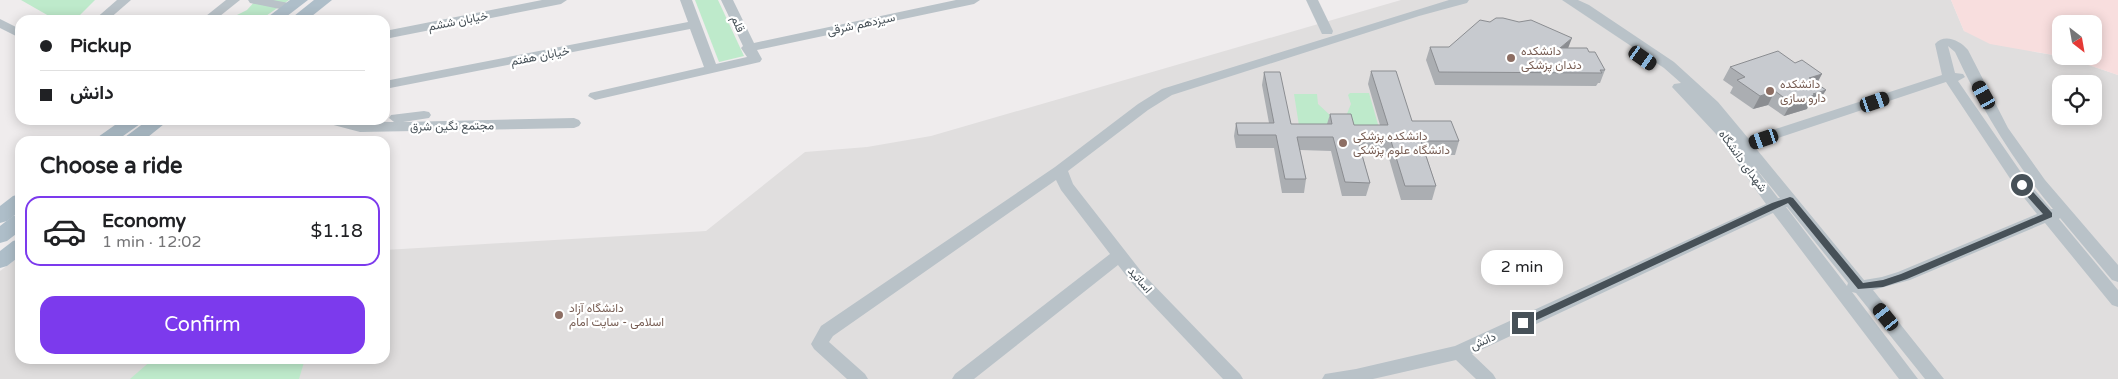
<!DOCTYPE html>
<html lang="en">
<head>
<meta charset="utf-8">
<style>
  body { margin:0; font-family:"Varela Round",Vazirmatn,sans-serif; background:#f2f2f2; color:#202124; height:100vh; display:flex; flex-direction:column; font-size:19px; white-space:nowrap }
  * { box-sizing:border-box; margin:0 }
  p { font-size:16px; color:#757577 }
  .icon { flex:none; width:28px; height:28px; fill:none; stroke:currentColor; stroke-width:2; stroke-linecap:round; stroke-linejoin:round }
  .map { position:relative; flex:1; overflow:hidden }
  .panel { position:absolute; left:15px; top:136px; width:375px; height:228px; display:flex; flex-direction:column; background:#fff; border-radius:15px; box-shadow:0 2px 12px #0003 }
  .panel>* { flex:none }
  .hud { position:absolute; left:15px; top:15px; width:375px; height:110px; border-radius:15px; box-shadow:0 2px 12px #0003; display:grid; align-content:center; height:110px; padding:0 25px; background:#fff }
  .needle { width:32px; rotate:149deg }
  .controls { position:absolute; left:2052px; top:15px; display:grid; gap:10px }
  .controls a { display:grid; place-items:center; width:50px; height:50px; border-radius:10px; background:#fff; box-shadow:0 2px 12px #0003; font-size:25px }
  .end { position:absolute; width:22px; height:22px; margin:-11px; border:6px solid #475158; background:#fff; box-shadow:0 0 0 2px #fff }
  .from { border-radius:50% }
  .bubble { position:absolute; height:35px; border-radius:15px; background:#fff; box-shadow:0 2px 12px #0003; font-size:16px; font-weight:600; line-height:35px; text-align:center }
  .car { position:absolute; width:15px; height:30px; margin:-15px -8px; border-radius:6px; box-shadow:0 0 4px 1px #0007; background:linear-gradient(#222 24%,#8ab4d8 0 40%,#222 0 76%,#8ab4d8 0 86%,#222 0) }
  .hud b { display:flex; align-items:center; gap:18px; height:48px; font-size:19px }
  .hud b+b { border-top:1px solid #e0e0e0 }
  .hud i { width:12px; height:12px; background:#202124 }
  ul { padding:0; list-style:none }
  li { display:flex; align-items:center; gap:15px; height:70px; margin:0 10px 8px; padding:0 15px; border:2px solid transparent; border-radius:15px }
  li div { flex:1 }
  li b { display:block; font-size:19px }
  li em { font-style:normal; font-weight:600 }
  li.on { border-color:#7c3aed }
  li>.icon { width:45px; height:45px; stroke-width:1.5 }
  h2 { padding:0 25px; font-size:22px; line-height:60px }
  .button { display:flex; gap:10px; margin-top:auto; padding:10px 25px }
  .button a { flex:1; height:58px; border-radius:15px; background:#7c3aed; color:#fff; font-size:20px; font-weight:600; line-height:58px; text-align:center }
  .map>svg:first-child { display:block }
  .education { fill:#e0dede; fill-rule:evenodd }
  .medical { fill:#f8dede; fill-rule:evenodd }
  .green { fill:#beeacb }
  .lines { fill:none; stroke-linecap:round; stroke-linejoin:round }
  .minor { fill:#b9c2c8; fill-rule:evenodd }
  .major { fill:#aebec9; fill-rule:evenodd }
  .wall { fill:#abaeb2 }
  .shaded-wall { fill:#8b8d91 }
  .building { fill:#c7cacf; stroke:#8b8d91 }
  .route { fill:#475158 }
  .education-dot { fill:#8d6e63; stroke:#fff; stroke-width:2 }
  .labels { text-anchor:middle; stroke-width:4.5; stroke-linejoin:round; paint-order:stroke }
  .street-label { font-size:12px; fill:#475158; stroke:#fff }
  .education-label { font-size:12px; fill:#785e54; stroke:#fff; text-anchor:start }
</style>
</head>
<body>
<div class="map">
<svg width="2118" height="379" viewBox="0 0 2118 379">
  <rect width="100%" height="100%" fill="#efeced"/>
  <path class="education" d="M1401 0H1951L1964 31 2035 52 2065 57 2118 75V379H0V271L20 256V359H385V250L706 231 805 152 867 147 931 136ZM2061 84H2094V116H2061Z"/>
  <path class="medical" d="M1951 0H2118V75L2065 57 1990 44 1964 31ZM2061 24H2094V56H2061Z"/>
  <g class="green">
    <path d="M21 0H95L75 20H56Z"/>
    <path d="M256 0H289L260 20H227L247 10Z"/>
    <path d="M695 0H718L744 56 719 62Z"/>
    <path d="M1350 93H1369L1381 135 1352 136 1346 116 1351 104 1348 95Z"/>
    <path d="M1294 94H1317L1318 104 1331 116V124L1300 132Z"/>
    <path d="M153 359H305L299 379H130Z"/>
  </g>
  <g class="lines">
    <g class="minor">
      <path d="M117 0H131L108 20H94Z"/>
      <path d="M226 0H240L215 20H201Z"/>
      <path d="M248 0H273L294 4 296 7 290 11 250 3Z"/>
      <path d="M542 0H567L561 4 385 39V31Z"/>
      <path d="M680 0H692L716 64 747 57 741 48 743 46 721 0H733L754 43 956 0H980L974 4 757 50 762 59 760 62 595 100 588 96 590 93 704 67 690 29 385 89V81L688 22Z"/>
      <path d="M1306 0H1318L1333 31 1332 34H1322Z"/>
      <path d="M1449 0H1469L1467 3 1419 16 1172 95 1148 110 1068 171 1073 184 1144 275 1240 374 1243 379H1223L1132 283 1118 265 974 379H952L955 374 1110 254 1061 190 1056 180 833 336 829 342 865 374 868 379H847L814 349 811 344 821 326 1055 167 1138 104 1162 89Z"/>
      <path d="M1562 0H1578L1589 5 1674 62 1718 102 1748 138 1942 75 1935 44C1944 33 1960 40 1968 50L2008 128 2045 180 2118 265V282L2112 280 2060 218 2059 219 2118 290V307L2112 305 2045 223 1910 280 1873 290 1944 379H1925L1856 293 1852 292 1918 379H1899L1773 213 1472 354 1493 374 1496 379H1476L1456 360 1373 379H1322L1325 374 1356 369 1455 346 1766 204 1716 134 1672 87 1674 84 1681 83 1664 68ZM1948 46 1955 52C1981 108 2013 161 2053 209H2051L2027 181 1958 81 1965 77 1963 74 1955 73ZM1946 82 2017 189 2037 214 1898 272 1882 277 1864 280 1754 146ZM1753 165 1780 198H1778ZM1786 207H1787L1848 283 1847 286Z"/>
      <path d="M0 19 20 29V38L0 28Z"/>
      <path d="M424 111 429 112 431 115 429 118 403 122 574 118 579 120 581 123 579 126 574 128 360 132 326 123 324 120C347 120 370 122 394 122L389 118 391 115Z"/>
    </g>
    <g class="major">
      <path d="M290 0H308L282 20H264Z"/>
      <path d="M314 0H332L307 20H289Z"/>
      <path d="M122 120H143L140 124 116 141H95L98 137Z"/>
      <path d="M148 120H169L143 141H122L125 137Z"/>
      <path d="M20 194V211L7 221 0 223V206L13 196Z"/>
      <path d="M20 214V231L7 241 0 243V226L13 216Z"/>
      <path d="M20 239V256L7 266 0 268V251L13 241Z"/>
    </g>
  </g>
  <g class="wall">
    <path d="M1430 47 1568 48 1589 52 1605 70 1600 83H1598L1596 86 1435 85 1426 60Z"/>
    <path d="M1795 63 1817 84 1818 103 1808 106 1807 109 1784 116 1768 105 1753 109 1730 93 1733 87 1723 80 1730 67Z"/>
    <path d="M1371 71 1412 121 1459 141 1455 155H1426L1436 186 1432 200H1401L1388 155 1362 154 1370 183 1366 196H1342L1331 151 1300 150 1306 179 1304 193H1282L1274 148H1236L1234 136 1236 123H1269L1262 85 1264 72 1291 124H1327L1330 114 1354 125H1380L1368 84Z"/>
  </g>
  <g class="shaded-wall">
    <path d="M1572 38 1567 51 1560 48Z"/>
    <path d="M1822 74 1815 87 1809 78Z"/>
    <path d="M1826 90 1818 103 1808 106 1807 109 1784 116 1791 103Z"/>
    <path d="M1775 91 1768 105 1753 109 1760 96Z"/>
  </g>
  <g class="building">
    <path d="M1496 18H1503L1519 22 1531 20 1572 38 1560 48H1587L1589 52H1595L1605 70H1600L1602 73 1439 72 1430 47H1449L1480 20 1490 22Z"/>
    <path d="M1778 51 1795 63 1802 60 1822 74 1809 78 1826 90 1813 94 1815 95 1791 103 1775 91 1760 96 1737 80 1745 77 1730 67Z"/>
    <path d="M1371 71H1396L1412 121H1451L1459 141H1421L1436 186H1405L1391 141H1358L1370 183 1345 182 1333 137H1297L1306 179H1285L1276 135H1238L1236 123H1274L1264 72H1280L1291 124H1332L1330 114H1351L1354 125H1388Z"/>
  </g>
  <path class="route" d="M2022 182 2025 183 2052 213V217L1907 279 1883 287 1858 289 1788 203 1526 325H1520L1518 323 1520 320 1772 203 1790 197 1793 198 1863 283 1883 280 1901 274 2043 214 2019 187V183Z"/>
  <g class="education-dot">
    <circle cx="1511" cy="58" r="5"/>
    <circle cx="1770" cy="91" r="5"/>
    <circle cx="1343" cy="143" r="5"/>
    <circle cx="559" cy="315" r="5"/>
  </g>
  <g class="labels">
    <g class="street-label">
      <text transform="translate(458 21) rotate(-11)" y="4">خیابان ششم</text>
      <text transform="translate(738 24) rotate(66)" y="4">قلم</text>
      <text transform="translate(861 24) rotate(-12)" y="4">سیزدهم شرقی</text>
      <text transform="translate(540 56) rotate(-11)" y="4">خیابان هفتم</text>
      <text transform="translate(452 126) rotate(-1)" y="4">مجتمع نگین شرق</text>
      <text transform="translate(1743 161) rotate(54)" y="4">شهدای دانشگاه</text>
      <text transform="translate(1140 280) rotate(49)" y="4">اساتید</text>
      <text transform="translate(1483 341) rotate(-24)" y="4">دانش</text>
    </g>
    <g class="education-label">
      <text x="1521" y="55">دانشکده<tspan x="1521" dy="14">دندان پزشکی</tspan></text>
      <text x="1780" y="88">دانشکده<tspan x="1780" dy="14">دارو سازی</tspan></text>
      <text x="1353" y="140">دانشکده پزشکی<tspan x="1353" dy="14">دانشگاه علوم پزشکی</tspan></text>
      <text x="569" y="312">دانشگاه آزاد<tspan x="569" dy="14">اسلامی - سایت امام</tspan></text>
    </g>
  </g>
</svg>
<div class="controls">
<a><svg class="needle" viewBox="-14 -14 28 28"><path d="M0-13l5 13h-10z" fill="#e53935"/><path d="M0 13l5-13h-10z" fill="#757577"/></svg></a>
<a><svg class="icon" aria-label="locate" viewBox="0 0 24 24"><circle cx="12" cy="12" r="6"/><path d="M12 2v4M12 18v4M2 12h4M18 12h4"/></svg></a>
</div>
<i class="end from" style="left:2022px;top:185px"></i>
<i class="end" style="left:1523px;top:323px"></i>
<div class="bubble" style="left:1481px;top:250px;width:82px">2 min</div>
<i class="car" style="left:1643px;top:58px;rotate:125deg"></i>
<i class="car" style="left:1984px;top:95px;rotate:331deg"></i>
<i class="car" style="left:1875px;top:102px;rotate:71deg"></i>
<i class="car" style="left:1764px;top:139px;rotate:251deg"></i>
<i class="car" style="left:1886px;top:317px;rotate:321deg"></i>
<div class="hud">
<b><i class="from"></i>Pickup</b>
<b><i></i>دانش</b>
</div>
<section class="panel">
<h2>Choose a ride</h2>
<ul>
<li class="on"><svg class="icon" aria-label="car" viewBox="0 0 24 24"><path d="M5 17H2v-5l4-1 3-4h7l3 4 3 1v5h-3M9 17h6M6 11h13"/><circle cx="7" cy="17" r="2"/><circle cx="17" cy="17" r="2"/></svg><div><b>Economy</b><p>1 min · 12:02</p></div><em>$1.18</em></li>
</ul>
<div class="button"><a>Confirm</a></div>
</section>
</div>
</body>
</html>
